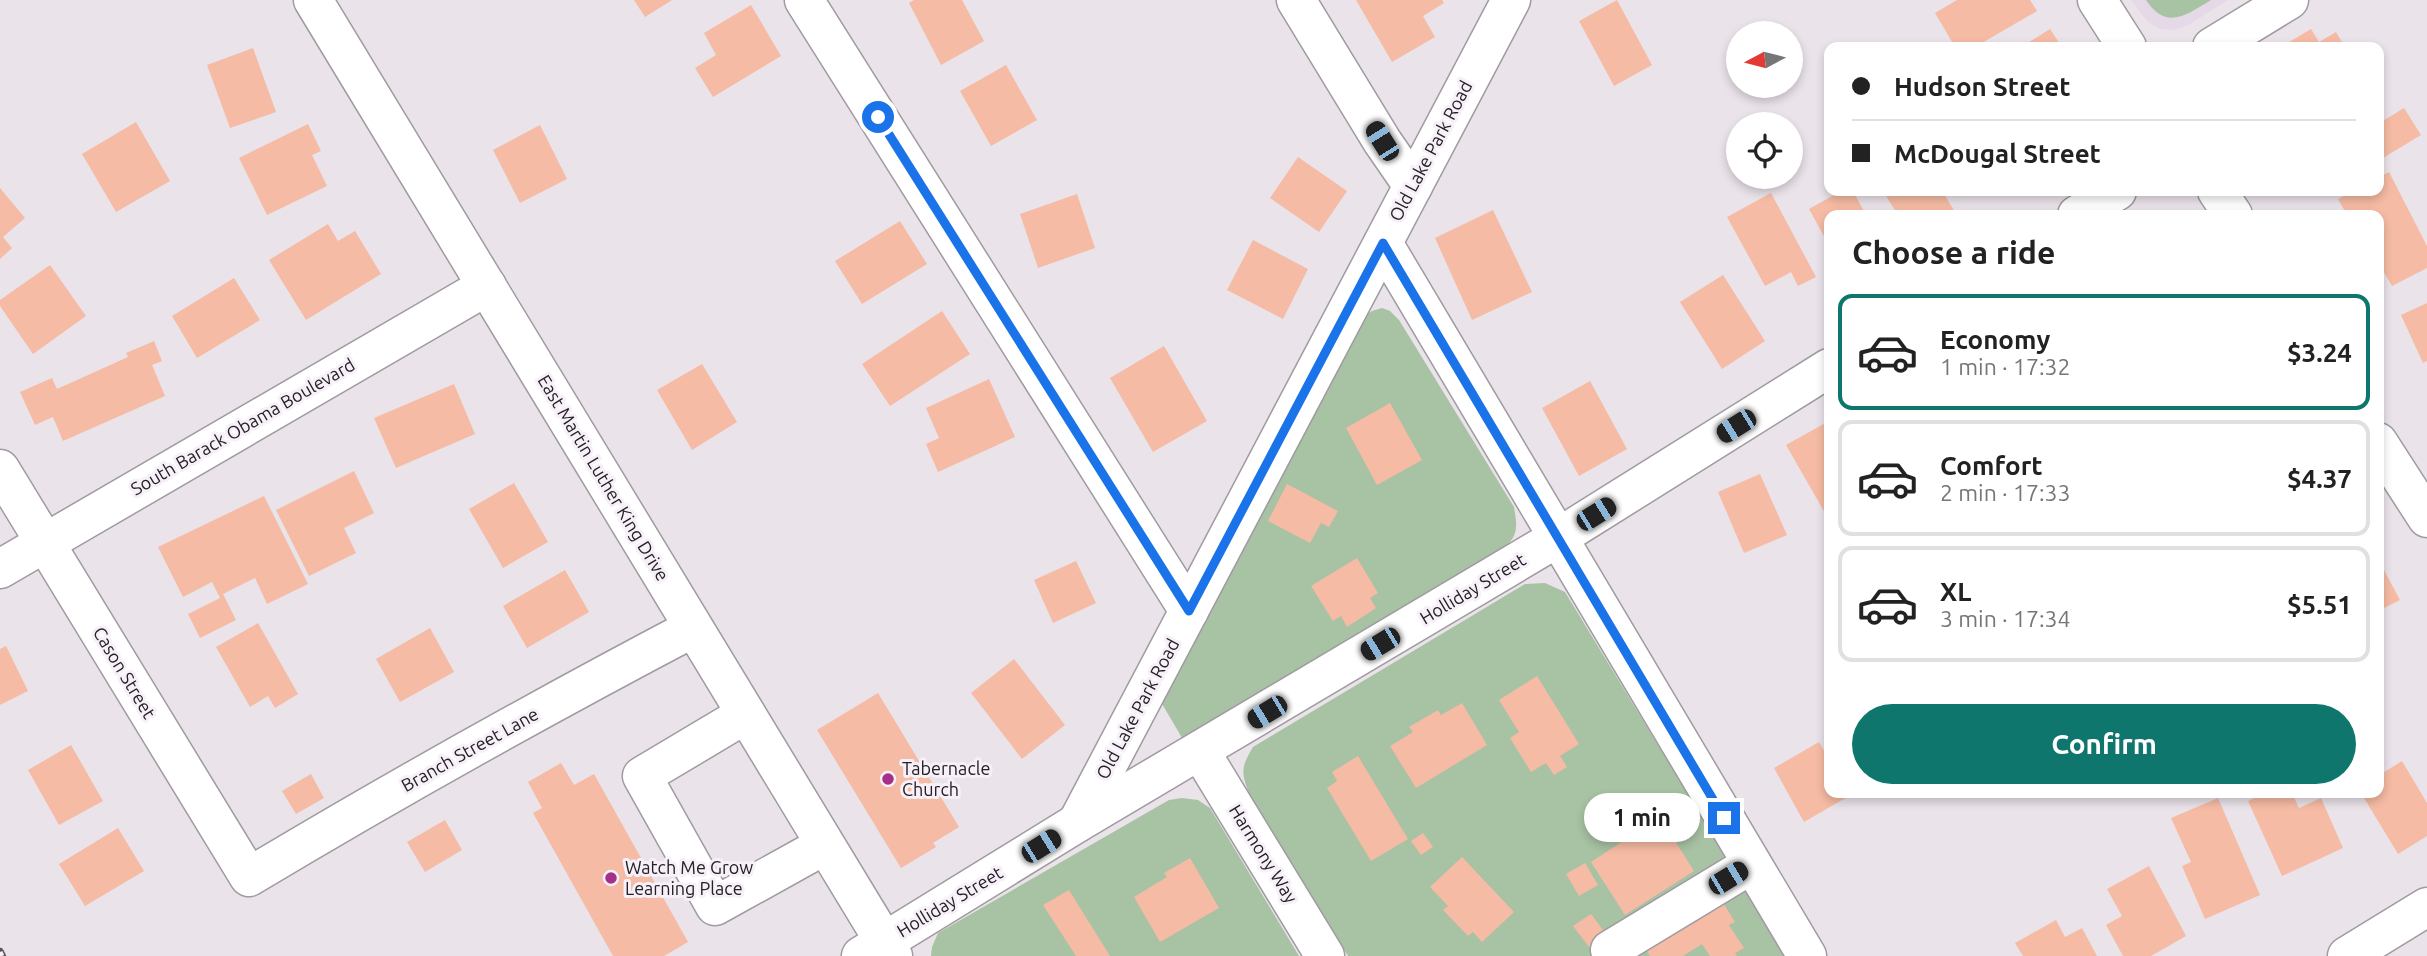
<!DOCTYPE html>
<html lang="en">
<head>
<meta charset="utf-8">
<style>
  body { margin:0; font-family:Ubuntu,sans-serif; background:#f2f2f2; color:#222; height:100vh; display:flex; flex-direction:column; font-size:26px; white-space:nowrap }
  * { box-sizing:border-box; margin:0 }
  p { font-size:23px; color:#767676 }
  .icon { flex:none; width:38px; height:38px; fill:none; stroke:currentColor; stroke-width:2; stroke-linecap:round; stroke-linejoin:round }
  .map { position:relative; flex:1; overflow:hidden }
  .drawer { position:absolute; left:1824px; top:210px; width:560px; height:588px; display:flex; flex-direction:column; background:#fff; border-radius:14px; box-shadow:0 4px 10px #0003 }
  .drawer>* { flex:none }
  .guide { position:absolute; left:1824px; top:42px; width:560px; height:154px; border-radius:14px; box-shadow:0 4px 10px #0003; display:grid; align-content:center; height:154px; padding:0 28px; background:#fff }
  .needle { width:46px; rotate:263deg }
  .buttons { position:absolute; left:1726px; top:21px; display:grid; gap:14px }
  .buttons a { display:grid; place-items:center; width:77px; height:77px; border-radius:50%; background:#fff; box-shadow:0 4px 10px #0003; font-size:35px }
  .end { position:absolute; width:32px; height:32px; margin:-16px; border:9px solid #1a73e8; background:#fff; box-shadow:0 0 0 4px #fff }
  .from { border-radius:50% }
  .bubble { position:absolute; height:49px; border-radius:24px; background:#fff; box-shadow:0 4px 10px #0003; font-size:23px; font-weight:700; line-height:49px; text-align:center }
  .car { position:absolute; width:21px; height:42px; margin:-21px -10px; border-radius:9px; box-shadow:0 0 5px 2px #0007; background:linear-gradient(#222 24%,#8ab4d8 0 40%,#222 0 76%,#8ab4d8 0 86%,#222 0) }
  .guide b { display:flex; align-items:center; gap:24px; height:66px; font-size:26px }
  .guide b+b { border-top:2px solid #e0e0e0 }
  .guide i { width:18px; height:18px; background:#222 }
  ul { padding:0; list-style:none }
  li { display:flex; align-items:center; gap:21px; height:116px; margin:0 14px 10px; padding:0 14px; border:4px solid #e0e0e0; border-radius:14px }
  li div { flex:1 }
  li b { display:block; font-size:26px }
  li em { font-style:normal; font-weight:700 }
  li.active { border-color:#0f766e }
  li>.icon { width:63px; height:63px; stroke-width:1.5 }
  h2 { padding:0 28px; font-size:32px; line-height:84px }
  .button { display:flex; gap:14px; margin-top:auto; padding:14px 28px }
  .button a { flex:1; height:80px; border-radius:42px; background:#0f766e; color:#fff; font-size:28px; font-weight:700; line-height:80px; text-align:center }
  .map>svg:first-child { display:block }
  .built { fill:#e6d9e7 }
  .green { fill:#a8c2a4 }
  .building { fill:#f6bba4 }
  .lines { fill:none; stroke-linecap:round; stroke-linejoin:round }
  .minor-casing { stroke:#a09aa1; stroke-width:41 }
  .minor { stroke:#fff; stroke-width:38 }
  .rail-casing { stroke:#595559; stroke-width:8 }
  .rail { stroke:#f7f0f8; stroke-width:5; stroke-dasharray:16; stroke-linecap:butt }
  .route { stroke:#1a73e8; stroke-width:9 }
  .poi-dot { fill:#a4308a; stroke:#f7f0f8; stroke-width:2.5 }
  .labels { text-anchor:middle; stroke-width:6; stroke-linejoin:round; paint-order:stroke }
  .street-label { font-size:18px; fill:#232124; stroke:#f7f0f8 }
  .poi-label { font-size:18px; fill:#232124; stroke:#f7f0f8; text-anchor:start }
</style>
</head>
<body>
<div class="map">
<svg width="2427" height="956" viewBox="0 0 2427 956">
  <rect width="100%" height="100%" fill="#eae3ea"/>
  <path class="built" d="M2131 0H2228L2190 24 2175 30 2160 29 2148 22Z"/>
  <g class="green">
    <path d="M2146 0H2211C2185 16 2166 30 2146 0Z"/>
    <path d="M1382 308 1390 311 1399 320 1514 507C1518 531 1518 536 1499 553L1185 743 1158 697 1359 320 1372 311Z"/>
    <path d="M1545 583 1565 592 1786 956H1348L1251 799C1242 774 1239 770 1253 747L1525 584Z"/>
    <path d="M1182 798 1198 800 1210 808 1299 956H931L932 947 938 933 1169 800Z"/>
  </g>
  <g class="building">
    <path d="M634 0H672L645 17Z"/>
    <path d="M914 0H962L984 41 941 65 909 3Z"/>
    <path d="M1356 0H1442L1444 3 1423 16 1435 37 1392 62Z"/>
    <path d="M1617 0 1652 65 1614 86 1579 21Z"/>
    <path d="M1957 0H2030L2037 11 1975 47H1955L1935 13Z"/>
    <path d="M751 5 781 56 713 97 695 68 716 55 704 33Z"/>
    <path d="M2050 29 2062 47H2021Z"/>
    <path d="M2311 29 2319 42 2336 32 2345 47H2281Z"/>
    <path d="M253 48 276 112 230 128 207 65Z"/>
    <path d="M1006 65 1037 120 991 146 960 91Z"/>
    <path d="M2404 108 2421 135 2378 161V124Z"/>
    <path d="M136 122 170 181 116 212 82 154Z"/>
    <path d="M308 124 321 151 312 155 327 186 267 215 239 158Z"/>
    <path d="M540 125 567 179 520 203 493 150Z"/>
    <path d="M1298 157 1347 191 1319 232 1270 198Z"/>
    <path d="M2389 172 2427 246V268L2392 286 2378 262V215H2347L2338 199 2353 191H2378V178Z"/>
    <path d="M0 188 25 218 3 237 12 248 0 259Z"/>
    <path d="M1841 191H1853L1866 215H1829V245L1809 209Z"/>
    <path d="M1883 191H1942L1957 215H1898Z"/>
    <path d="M1771 193 1816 277 1798 286 1791 272 1765 286 1727 217Z"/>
    <path d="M1077 194 1095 248 1038 268 1020 214Z"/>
    <path d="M1493 210 1532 292 1472 320 1435 238Z"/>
    <path d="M900 221 927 264 862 304 835 261Z"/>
    <path d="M328 224 338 241 355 231 381 274 306 320 269 260Z"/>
    <path d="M1253 240 1308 269 1283 319 1227 290Z"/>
    <path d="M50 265 86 316 33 354 0 306V300Z"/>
    <path d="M1723 275 1765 341 1722 369 1680 302Z"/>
    <path d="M234 278 260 320 197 358 172 316Z"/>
    <path d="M2427 303V361L2423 363 2401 315Z"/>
    <path d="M942 311 970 354 890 406 862 364Z"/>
    <path d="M154 341 162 361 152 365 165 396 63 441 53 417 35 425 20 392 52 378 57 389 128 357 126 353Z"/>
    <path d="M1164 346 1207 421 1153 452 1110 378Z"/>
    <path d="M702 364 737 422 692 450 657 390Z"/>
    <path d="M989 379 1015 437 938 472 926 444 939 438 926 408Z"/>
    <path d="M1590 381 1627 449 1579 476 1542 408Z"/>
    <path d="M454 384 475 434 396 468 374 418Z"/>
    <path d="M1390 403 1422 460 1377 485 1346 428Z"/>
    <path d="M1829 421V520L1786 445Z"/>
    <path d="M354 471 374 513 344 528 356 553 309 576 276 510Z"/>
    <path d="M1760 474 1787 535 1744 553 1718 492Z"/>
    <path d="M514 483 548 542 503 568 469 509Z"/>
    <path d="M1287 484 1338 511 1329 527 1321 523 1310 543 1268 521Z"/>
    <path d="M264 496 308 584 267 604 255 578 223 594 236 620 200 638 188 614 220 598 212 582 183 597 158 547Z"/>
    <path d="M1357 558 1378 593 1370 598 1376 608 1347 627 1341 616 1333 621 1311 586Z"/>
    <path d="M2378 559 2400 600 2378 611Z"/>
    <path d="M1076 561 1096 603 1053 623 1034 580Z"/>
    <path d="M565 570 589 612 527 648 503 606Z"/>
    <path d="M258 623 298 694 275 708 268 696 250 707 216 647Z"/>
    <path d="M430 628 454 672 400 702 376 659Z"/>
    <path d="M6 646 28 691 0 705V649Z"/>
    <path d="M1014 659 1065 725 1022 759 971 693Z"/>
    <path d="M1537 676 1579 744 1560 756 1567 767 1554 775 1546 763 1531 772 1510 738 1519 732 1499 700Z"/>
    <path d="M878 693 959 827 933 843 936 847 901 868 817 730Z"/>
    <path d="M1462 703 1487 745 1416 788 1390 746 1413 732 1409 727 1438 710 1441 715Z"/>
    <path d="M1819 742 1829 759V793H1847L1849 796 1804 822 1774 768Z"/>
    <path d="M71 745 103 801 59 825 28 770Z"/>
    <path d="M1358 756 1408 839 1371 861 1327 788 1337 781 1332 772Z"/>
    <path d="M2402 761 2427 803V836L2398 854 2361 793H2378V776Z"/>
    <path d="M561 763 574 785 594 774 688 942 664 956H613L533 813 542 808 528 782Z"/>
    <path d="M311 774 324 798 296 814 282 791Z"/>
    <path d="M2266 793H2292L2299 808 2321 798 2343 848 2282 876 2248 801Z"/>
    <path d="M2218 798 2260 895 2205 919 2182 866 2191 862 2171 818Z"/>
    <path d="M1660 817 1694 871 1625 915 1591 862Z"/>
    <path d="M445 820 462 850 425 872 407 842Z"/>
    <path d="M118 828 144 871 85 906 59 864Z"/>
    <path d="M1423 833 1433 847 1421 855 1411 841Z"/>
    <path d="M1462 857 1514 912 1482 942 1473 932 1468 936 1443 910 1448 906 1430 887Z"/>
    <path d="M1190 858 1219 908 1160 942 1134 897 1167 877 1164 873Z"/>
    <path d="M1585 863 1598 885 1579 896 1566 874Z"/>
    <path d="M2149 866 2186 936 2151 956H2123L2106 925 2122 916 2107 889Z"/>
    <path d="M1069 890 1110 956H1076L1043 905Z"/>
    <path d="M1722 901 1735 922 1729 925 1744 948 1735 953 1737 956H1710L1702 944 1683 956H1650L1645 948Z"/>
    <path d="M1591 914 1606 934 1589 947 1573 926Z"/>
    <path d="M2056 920 2065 937 2082 928 2097 956H2023L2015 943Z"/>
  </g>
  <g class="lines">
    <g class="minor-casing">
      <g id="minor">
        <path d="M313 0 893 956"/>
        <path d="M804 0 1189 611"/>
        <path d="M1296 0 1382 141 1413 186"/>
        <path d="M2097 0 2127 47"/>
        <path d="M2212 47 2289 0"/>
        <path d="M2217 191 2233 215"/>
        <path d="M2077 215 2117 191"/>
        <path d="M1383 243 1807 956"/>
        <path d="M2378 442 2427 518"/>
        <path d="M0 469 249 877C394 790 543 707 693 628"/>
        <path d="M0 569 487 286"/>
        <path d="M746 714 642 776 715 906 825 845"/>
        <path d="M1200 751 1325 956"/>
        <path d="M1077 823 1511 0"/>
        <path d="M1610 950 1752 864"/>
        <path d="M861 956 1077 823 1559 537 1829 368"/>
        <path d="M2347 956 2427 907"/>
      </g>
    </g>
    <use href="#minor" class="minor"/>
    <g class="rail-casing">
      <path id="rail" d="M0 952 2 956"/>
    </g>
    <use href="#rail" class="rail"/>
  </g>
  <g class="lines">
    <path class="route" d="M878 117 1189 611 1383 243 1724 818"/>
  </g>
  <g class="poi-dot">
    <circle cx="888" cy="779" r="7"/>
    <circle cx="611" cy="878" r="7"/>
  </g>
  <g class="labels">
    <g class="street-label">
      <text transform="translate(1431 151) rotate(-62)" y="6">Old Lake Park Road</text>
      <text transform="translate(243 427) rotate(-30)" y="6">South Barack Obama Boulevard</text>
      <text transform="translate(603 478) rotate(59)" y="6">East Martin Luther King Drive</text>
      <text transform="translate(1473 589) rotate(-31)" y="6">Holliday Street</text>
      <text transform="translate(124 673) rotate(59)" y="6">Cason Street</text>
      <text transform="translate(1138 709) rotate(-62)" y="6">Old Lake Park Road</text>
      <text transform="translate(470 750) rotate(-29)" y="6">Branch Street Lane</text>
      <text transform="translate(1263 854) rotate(58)" y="6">Harmony Way</text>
      <text transform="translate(950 902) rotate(-31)" y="6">Holliday Street</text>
    </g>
    <g class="poi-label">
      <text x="902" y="775">Tabernacle<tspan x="902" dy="21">Church</tspan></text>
      <text x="625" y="874">Watch Me Grow<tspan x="625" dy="21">Learning Place</tspan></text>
    </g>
  </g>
</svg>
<div class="buttons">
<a><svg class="needle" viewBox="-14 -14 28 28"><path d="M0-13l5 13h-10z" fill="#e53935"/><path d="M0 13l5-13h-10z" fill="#767676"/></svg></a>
<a><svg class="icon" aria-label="locate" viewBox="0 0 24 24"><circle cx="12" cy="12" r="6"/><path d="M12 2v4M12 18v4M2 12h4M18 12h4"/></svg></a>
</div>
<i class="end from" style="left:878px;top:117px"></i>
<i class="end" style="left:1724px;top:818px"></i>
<div class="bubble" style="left:1584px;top:793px;width:116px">1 min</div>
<i class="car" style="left:1382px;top:141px;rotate:328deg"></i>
<i class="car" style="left:1736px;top:426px;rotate:238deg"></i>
<i class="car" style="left:1596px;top:514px;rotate:58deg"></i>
<i class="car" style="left:1380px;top:644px;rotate:239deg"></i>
<i class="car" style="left:1267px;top:712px;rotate:239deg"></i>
<i class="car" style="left:1041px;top:846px;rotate:58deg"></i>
<i class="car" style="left:1728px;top:878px;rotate:59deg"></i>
<div class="guide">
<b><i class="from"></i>Hudson Street</b>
<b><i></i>McDougal Street</b>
</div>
<section class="drawer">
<h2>Choose a ride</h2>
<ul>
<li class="active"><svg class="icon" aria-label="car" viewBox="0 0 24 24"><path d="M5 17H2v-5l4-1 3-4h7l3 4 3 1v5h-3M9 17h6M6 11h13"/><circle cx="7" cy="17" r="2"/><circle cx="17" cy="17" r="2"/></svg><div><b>Economy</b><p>1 min · 17:32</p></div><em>$3.24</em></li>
<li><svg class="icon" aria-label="car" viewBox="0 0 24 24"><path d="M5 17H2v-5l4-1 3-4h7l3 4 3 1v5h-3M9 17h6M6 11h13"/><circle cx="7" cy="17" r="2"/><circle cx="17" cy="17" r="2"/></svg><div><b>Comfort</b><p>2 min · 17:33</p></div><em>$4.37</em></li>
<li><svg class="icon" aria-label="car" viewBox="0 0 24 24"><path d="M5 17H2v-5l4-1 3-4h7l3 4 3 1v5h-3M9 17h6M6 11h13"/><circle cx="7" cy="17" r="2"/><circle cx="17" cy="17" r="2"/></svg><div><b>XL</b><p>3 min · 17:34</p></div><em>$5.51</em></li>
</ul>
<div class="button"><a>Confirm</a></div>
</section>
</div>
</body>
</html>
